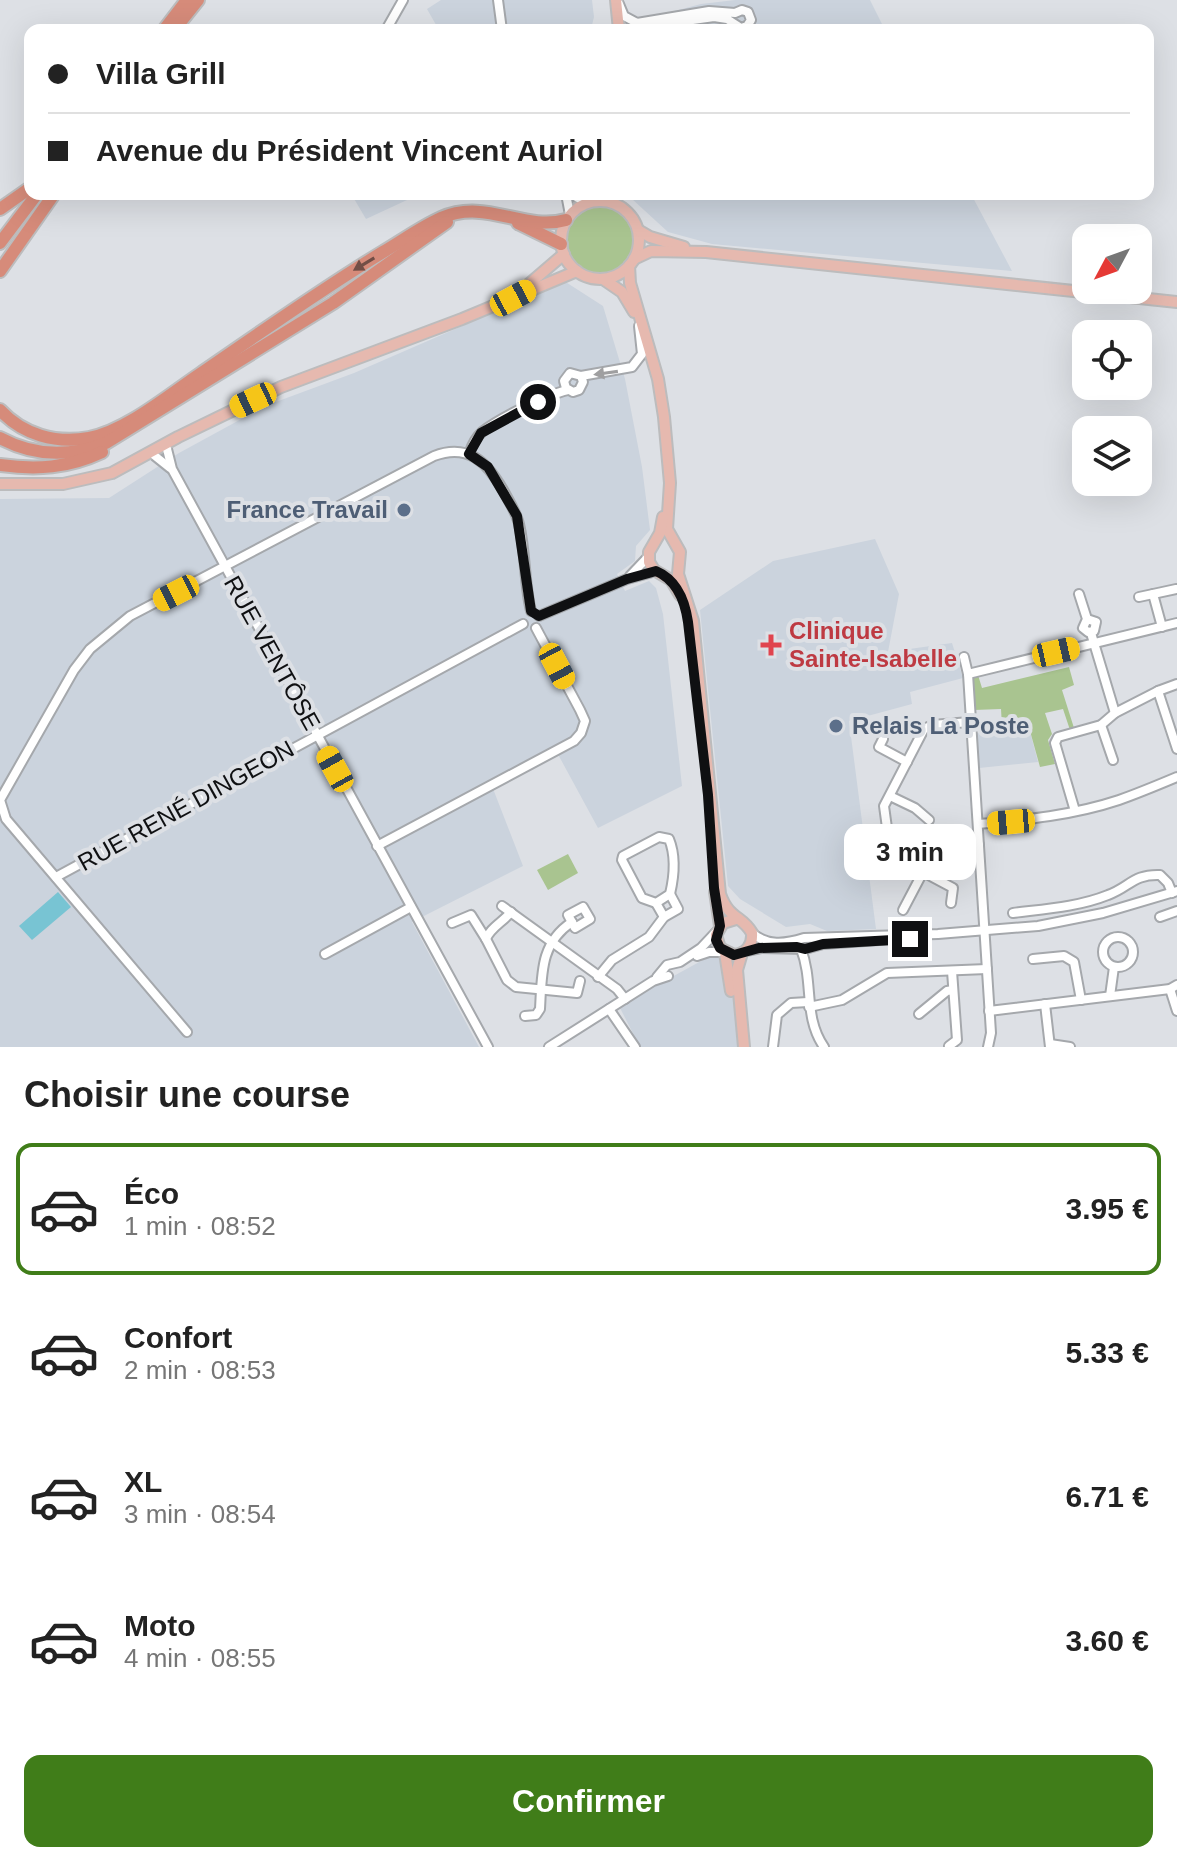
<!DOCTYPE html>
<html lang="fr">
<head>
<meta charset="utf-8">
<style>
  body { margin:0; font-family:Arial,sans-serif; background:#f2f2f2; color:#222; height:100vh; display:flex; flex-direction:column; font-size:30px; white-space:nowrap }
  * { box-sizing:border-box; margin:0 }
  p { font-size:26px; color:#767676 }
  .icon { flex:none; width:44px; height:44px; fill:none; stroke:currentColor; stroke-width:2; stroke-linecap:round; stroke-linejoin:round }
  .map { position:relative; height:1047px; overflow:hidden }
  .sheet { display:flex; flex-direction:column; background:#fff; flex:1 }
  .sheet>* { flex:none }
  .top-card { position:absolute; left:24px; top:24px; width:1130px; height:176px; border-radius:16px; box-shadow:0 8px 32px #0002; display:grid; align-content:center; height:176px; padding:0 24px; background:#fff }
  .needle { width:52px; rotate:229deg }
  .controls { position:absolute; left:1072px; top:224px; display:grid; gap:16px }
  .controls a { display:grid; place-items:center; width:80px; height:80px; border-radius:16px; background:#fff; box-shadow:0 8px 32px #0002; font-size:40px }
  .end { position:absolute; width:36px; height:36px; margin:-18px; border:10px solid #0f1012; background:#fff; box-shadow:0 0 0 4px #fff }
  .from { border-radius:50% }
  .bubble { position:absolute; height:56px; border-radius:16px; background:#fff; box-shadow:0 8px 32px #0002; font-size:26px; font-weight:800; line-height:56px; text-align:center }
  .car { position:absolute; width:24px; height:48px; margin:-24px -12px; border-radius:10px; box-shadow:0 0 6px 2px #0007; background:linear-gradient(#f5c518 24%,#345 0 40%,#f5c518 0 76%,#345 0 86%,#f5c518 0) }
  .top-card b { display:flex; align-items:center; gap:28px; height:76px; font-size:30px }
  .top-card b+b { border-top:2px solid #e0e0e0 }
  .top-card i { width:20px; height:20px; background:#222 }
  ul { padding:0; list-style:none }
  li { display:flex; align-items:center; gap:24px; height:132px; margin:0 16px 12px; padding:0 8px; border:4px solid transparent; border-radius:16px }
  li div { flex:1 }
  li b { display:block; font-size:30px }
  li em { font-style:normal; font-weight:800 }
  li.active { border-color:#407d19 }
  li>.icon { width:72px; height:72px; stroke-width:1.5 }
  h2 { padding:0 24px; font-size:36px; line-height:96px }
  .action { display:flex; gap:16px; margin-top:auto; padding:16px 24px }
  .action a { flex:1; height:92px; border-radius:16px; background:#407d19; color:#fff; font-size:32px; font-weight:800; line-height:92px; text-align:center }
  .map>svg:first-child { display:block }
  .built { fill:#cbd3dd; fill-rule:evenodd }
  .green { fill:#a9c490 }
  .water { fill:#78c4d3 }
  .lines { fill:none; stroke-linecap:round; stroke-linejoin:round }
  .minor-casing { stroke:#a5a8ac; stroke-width:12 }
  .major-casing { stroke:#bcbcbd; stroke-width:14 }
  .highway-casing { stroke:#bcbcbd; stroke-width:16 }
  .minor { stroke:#fff; stroke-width:8 }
  .major { stroke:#e6b9af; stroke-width:10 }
  .highway { stroke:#d68b7a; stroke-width:12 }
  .oneway { fill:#724e46 }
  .oneway2 { fill:#9f9fa0 }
  .route { stroke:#0f1012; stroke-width:10 }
  .service-dot { fill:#5c6f8a; stroke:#dde0e5; stroke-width:3 }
  .health-dot { fill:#e0444e; stroke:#dde0e5; stroke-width:3 }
  .labels { text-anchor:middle; stroke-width:8; stroke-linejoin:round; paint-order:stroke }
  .service-label { font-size:24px; font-weight:bold; fill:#4e5e75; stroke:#dde0e5; text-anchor:end }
  .health-label { font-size:24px; font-weight:bold; fill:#be3a42; stroke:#dde0e5; text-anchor:start }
  .street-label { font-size:24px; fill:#0f1012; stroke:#dde0e5 }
</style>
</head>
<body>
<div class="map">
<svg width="1177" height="1047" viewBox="0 0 1177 1047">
  <rect width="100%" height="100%" fill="#dde0e5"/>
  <g class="built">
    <path d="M441 0H592L594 17 591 29 611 28 701 4 735 0H870L885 30H439L427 9Z"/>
    <path d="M355 194H420L366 219 353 197Z"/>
    <path d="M612 194H971L1012 271 712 244 668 232 632 199Z"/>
    <path d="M561 279 603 306 625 379 642 467 650 530 636 546 635 561 617 574 625 591 649 581 656 588 663 614 682 786 598 828 554 747 490 781 523 866 412 922 479 1047H0V499L109 498 179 453 265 406 354 373 492 313ZM404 466 408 474 342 509 338 502Z"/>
    <path d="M875 539 899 594 888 652 952 643 963 678 910 692 912 704 849 721 876 929 827 931 810 924 786 927 740 899 728 886 700 610 773 561Z"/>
    <path d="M1027 720 1038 762 979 768 975 735 988 727H994L997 733Z"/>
    <path d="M712 955 732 961 741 1047H640L619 1006Z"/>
  </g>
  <g class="green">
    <circle cx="600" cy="241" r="34"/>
    <path d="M1069 667 1074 685 1062 690 1074 728 1070 730 1063 709 1045 713 1052 734 1048 740 1055 764 1040 767 1027 720 997 733 994 727 1002 726 1001 709 974 710 972 677 978 675 982 688Z"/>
    <path d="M568 854 578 873 548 890 537 870Z"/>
  </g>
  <path class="water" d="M58 892 71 907 32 940 19 926Z"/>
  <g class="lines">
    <g class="minor-casing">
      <g id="minor">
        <path d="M498 0 502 30"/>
        <path d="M619 4 624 16 637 23 709 11 735 13 742 10 748 12 751 20 747 26 741 28 727 19 714 17 671 23 643 30"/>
        <path d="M386 30 403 0"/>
        <path d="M566 194 570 215"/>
        <path d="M571 194 587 203"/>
        <path d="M581 376 583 382 579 390 573 392 566 388 564 381 570 373 581 376 632 367 642 354 639 326"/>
        <path d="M167 449 172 469 488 1047"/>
        <path d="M469 454C472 445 475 438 482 432 500 418 546 395 568 390"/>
        <path d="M155 456 170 468"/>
        <path d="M630 576 648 557"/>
        <path d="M1079 594 1087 619 1083 628 1088 632 1094 631 1096 622 1087 619"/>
        <path d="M1139 597 1153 594"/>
        <path d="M539 616 627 579 656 571"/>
        <path d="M1162 627 1153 594 1176 589"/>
        <path d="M1091 633 1115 713"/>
        <path d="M964 657 968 674 991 1033 988 1047"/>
        <path d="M968 674 1177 623"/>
        <path d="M1158 691 1177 684"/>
        <path d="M970 722 932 725 924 729 884 806 890 850 923 872 938 848 979 845"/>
        <path d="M1101 725 1113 760"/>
        <path d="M883 739 879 747 907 762"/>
        <path d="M890 796 915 808 929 820"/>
        <path d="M1075 811 1055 743 1058 737 1101 725 1115 713 1158 691 1177 749"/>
        <path d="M978 824C1026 820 1074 815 1119 800 1139 793 1158 785 1177 777"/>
        <path d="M659 837 669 839C676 856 674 877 670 894L656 903 642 898 622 860 623 856Z"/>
        <path d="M377 846 574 741 581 733 585 721 580 710 536 628"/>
        <path d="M56 877 523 624"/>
        <path d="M656 903 664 917 678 909 670 894"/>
        <path d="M502 906 617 989 625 999"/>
        <path d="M583 907 590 919 575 928 568 915Z"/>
        <path d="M903 910 923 872 953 888 951 903"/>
        <path d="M511 912C503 922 490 928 486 939L507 980 516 987 577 993 580 981"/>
        <path d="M1013 913C1045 909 1078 907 1108 895 1130 887 1133 874 1160 875L1168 883 1172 893"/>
        <path d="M1160 917 1177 911"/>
        <path d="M452 923 471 915 486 939"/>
        <path d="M752 933C767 946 785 944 804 938L938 934 1038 926 1103 913 1177 891"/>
        <circle cx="1118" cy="952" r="15"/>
        <path d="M801 949C814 982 803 1017 824 1047"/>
        <path d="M746 951 761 948 805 949 823 944 921 937"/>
        <path d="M325 954 411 907"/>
        <path d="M697 956 709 952H723"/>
        <path d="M1033 959 1064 956 1074 962 1081 1000"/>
        <path d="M598 977 612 960 649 937 664 917"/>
        <path d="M657 977 667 965 680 962 701 948 717 931"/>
        <path d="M1170 989 1177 1011"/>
        <path d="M1110 996 1114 967"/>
        <path d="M1045 1004 1050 1047"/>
        <path d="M809 1007 842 1000 887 973 987 969"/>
        <path d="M609 1009 635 1047"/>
        <path d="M989 1011 1170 989 1177 985"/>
        <path d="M919 1014 947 991 953 990"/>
        <path d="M525 1016 536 1015 540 1009C542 974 540 943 572 922"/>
        <path d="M187 1032 6 819 0 800 74 670 90 649 130 616 434 456C468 443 487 462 503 490 509 501 516 512 519 524 526 553 524 583 531 611"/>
        <path d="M1050 1044 1070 1047"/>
        <path d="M949 1046 957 1040 952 971"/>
        <path d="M549 1047 653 981 668 976"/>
        <path d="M773 1047 777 1015 791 1003 808 1002"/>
      </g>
    </g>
    <g class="major-casing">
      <g id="major">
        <path d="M616 0 619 30"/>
        <circle cx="600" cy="240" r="39"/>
        <path d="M638 230 650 237 684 247"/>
        <path d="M634 259 651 251 706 252 1177 302"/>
        <path d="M629 266 630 283 658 379 664 417 670 483 667 529 680 552 678 574 693 621 720 894C729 920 742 915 752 933 753 945 746 954 734 955L720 948 716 935 723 923 736 919"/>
        <path d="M603 279 622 292 634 312"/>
        <path d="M529 284 564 254"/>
        <path d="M0 484H63L112 473 178 437 281 387 462 319 577 271"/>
        <path d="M663 517 660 533 649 552V562L654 570 671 580 680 595"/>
        <path d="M715 892 720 926"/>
        <path d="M725 953 731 991"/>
        <path d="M742 953 737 970 744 1047"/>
      </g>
    </g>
    <g class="highway-casing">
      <g id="highway">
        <path d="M164 30 187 0"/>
        <path d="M174 30 198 0"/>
        <path d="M0 209 30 188"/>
        <path d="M518 223 561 244"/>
        <path d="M0 243 37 194"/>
        <path d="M0 271 54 194"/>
        <path d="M0 410C23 435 56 444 89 438 126 431 169 395 200 374 260 333 320 290 383 252 402 241 421 227 441 218 486 198 524 232 566 220"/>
        <path d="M0 438C35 457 70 457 106 443L333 303 447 222"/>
        <path d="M0 465C37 470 68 468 102 452"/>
      </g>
    </g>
    <use href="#minor" class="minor"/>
    <use href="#major" class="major"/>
    <use href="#highway" class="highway"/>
  </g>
  <defs><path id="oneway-solid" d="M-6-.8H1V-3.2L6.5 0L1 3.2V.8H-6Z" transform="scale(2)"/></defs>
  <use class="oneway" href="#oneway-solid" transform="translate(364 264) rotate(149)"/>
  <use class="oneway2" href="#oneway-solid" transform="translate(606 373) rotate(172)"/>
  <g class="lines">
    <path class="route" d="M538 402 481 433 469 454 488 467 517 516 531 611 539 616 627 579 656 571C677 580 685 601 688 622L708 795 714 888 720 926 716 940 720 948 734 955 759 948 797 947 805 949 823 944 910 939"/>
  </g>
  <g class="service-dot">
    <circle cx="404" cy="510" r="8"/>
    <circle cx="836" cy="726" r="8"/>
  </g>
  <path class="health-dot" d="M767 633h8v8h8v8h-8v8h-8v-8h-8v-8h8z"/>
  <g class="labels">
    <g class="service-label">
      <text x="388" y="518">France Travail</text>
      <text x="852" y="734" text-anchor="start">Relais La Poste</text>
    </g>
    <g class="health-label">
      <text x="789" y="639">Clinique<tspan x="789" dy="28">Sainte-Isabelle</tspan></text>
    </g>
    <g class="street-label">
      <text transform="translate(272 653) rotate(61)" y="8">RUE VENTÔSE</text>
      <text transform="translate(186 806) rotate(-29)" y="8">RUE RENÉ DINGEON</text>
    </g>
  </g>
</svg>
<div class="controls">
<a><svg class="needle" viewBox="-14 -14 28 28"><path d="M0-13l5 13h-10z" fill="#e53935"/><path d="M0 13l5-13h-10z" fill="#767676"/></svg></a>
<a><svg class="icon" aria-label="locate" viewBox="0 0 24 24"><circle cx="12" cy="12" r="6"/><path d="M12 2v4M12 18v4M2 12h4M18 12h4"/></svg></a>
<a><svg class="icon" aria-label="layers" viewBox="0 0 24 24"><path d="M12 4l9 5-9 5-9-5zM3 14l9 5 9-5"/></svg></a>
</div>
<i class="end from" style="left:538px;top:402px"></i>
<i class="end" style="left:910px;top:939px"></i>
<div class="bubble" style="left:844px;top:824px;width:132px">3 min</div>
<i class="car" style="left:513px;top:298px;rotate:62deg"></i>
<i class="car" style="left:253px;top:400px;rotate:245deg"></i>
<i class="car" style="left:176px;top:593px;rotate:243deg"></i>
<i class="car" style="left:1056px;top:652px;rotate:77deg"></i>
<i class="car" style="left:557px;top:666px;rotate:152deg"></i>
<i class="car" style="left:335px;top:769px;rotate:331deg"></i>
<i class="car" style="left:1011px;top:822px;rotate:265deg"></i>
<div class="top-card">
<b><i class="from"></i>Villa Grill</b>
<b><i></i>Avenue du Président Vincent Auriol</b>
</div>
</div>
<section class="sheet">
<h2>Choisir une course</h2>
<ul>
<li class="active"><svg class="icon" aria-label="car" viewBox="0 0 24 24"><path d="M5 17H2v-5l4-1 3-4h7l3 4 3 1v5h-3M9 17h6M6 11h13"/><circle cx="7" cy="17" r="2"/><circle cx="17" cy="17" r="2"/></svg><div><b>Éco</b><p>1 min · 08:52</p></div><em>3.95 €</em></li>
<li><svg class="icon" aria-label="car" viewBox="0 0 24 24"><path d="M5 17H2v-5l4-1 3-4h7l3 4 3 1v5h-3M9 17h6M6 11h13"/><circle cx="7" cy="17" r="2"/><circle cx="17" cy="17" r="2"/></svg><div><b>Confort</b><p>2 min · 08:53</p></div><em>5.33 €</em></li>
<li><svg class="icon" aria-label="car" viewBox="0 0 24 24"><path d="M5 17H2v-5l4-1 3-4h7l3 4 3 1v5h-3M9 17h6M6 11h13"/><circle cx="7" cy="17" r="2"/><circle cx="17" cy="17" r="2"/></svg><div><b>XL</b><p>3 min · 08:54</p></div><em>6.71 €</em></li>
<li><svg class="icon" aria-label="car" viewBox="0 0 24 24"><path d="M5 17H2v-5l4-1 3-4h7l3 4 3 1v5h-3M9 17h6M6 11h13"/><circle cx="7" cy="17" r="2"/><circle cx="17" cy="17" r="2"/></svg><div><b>Moto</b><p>4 min · 08:55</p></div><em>3.60 €</em></li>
</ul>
<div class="action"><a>Confirmer</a></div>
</section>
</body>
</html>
